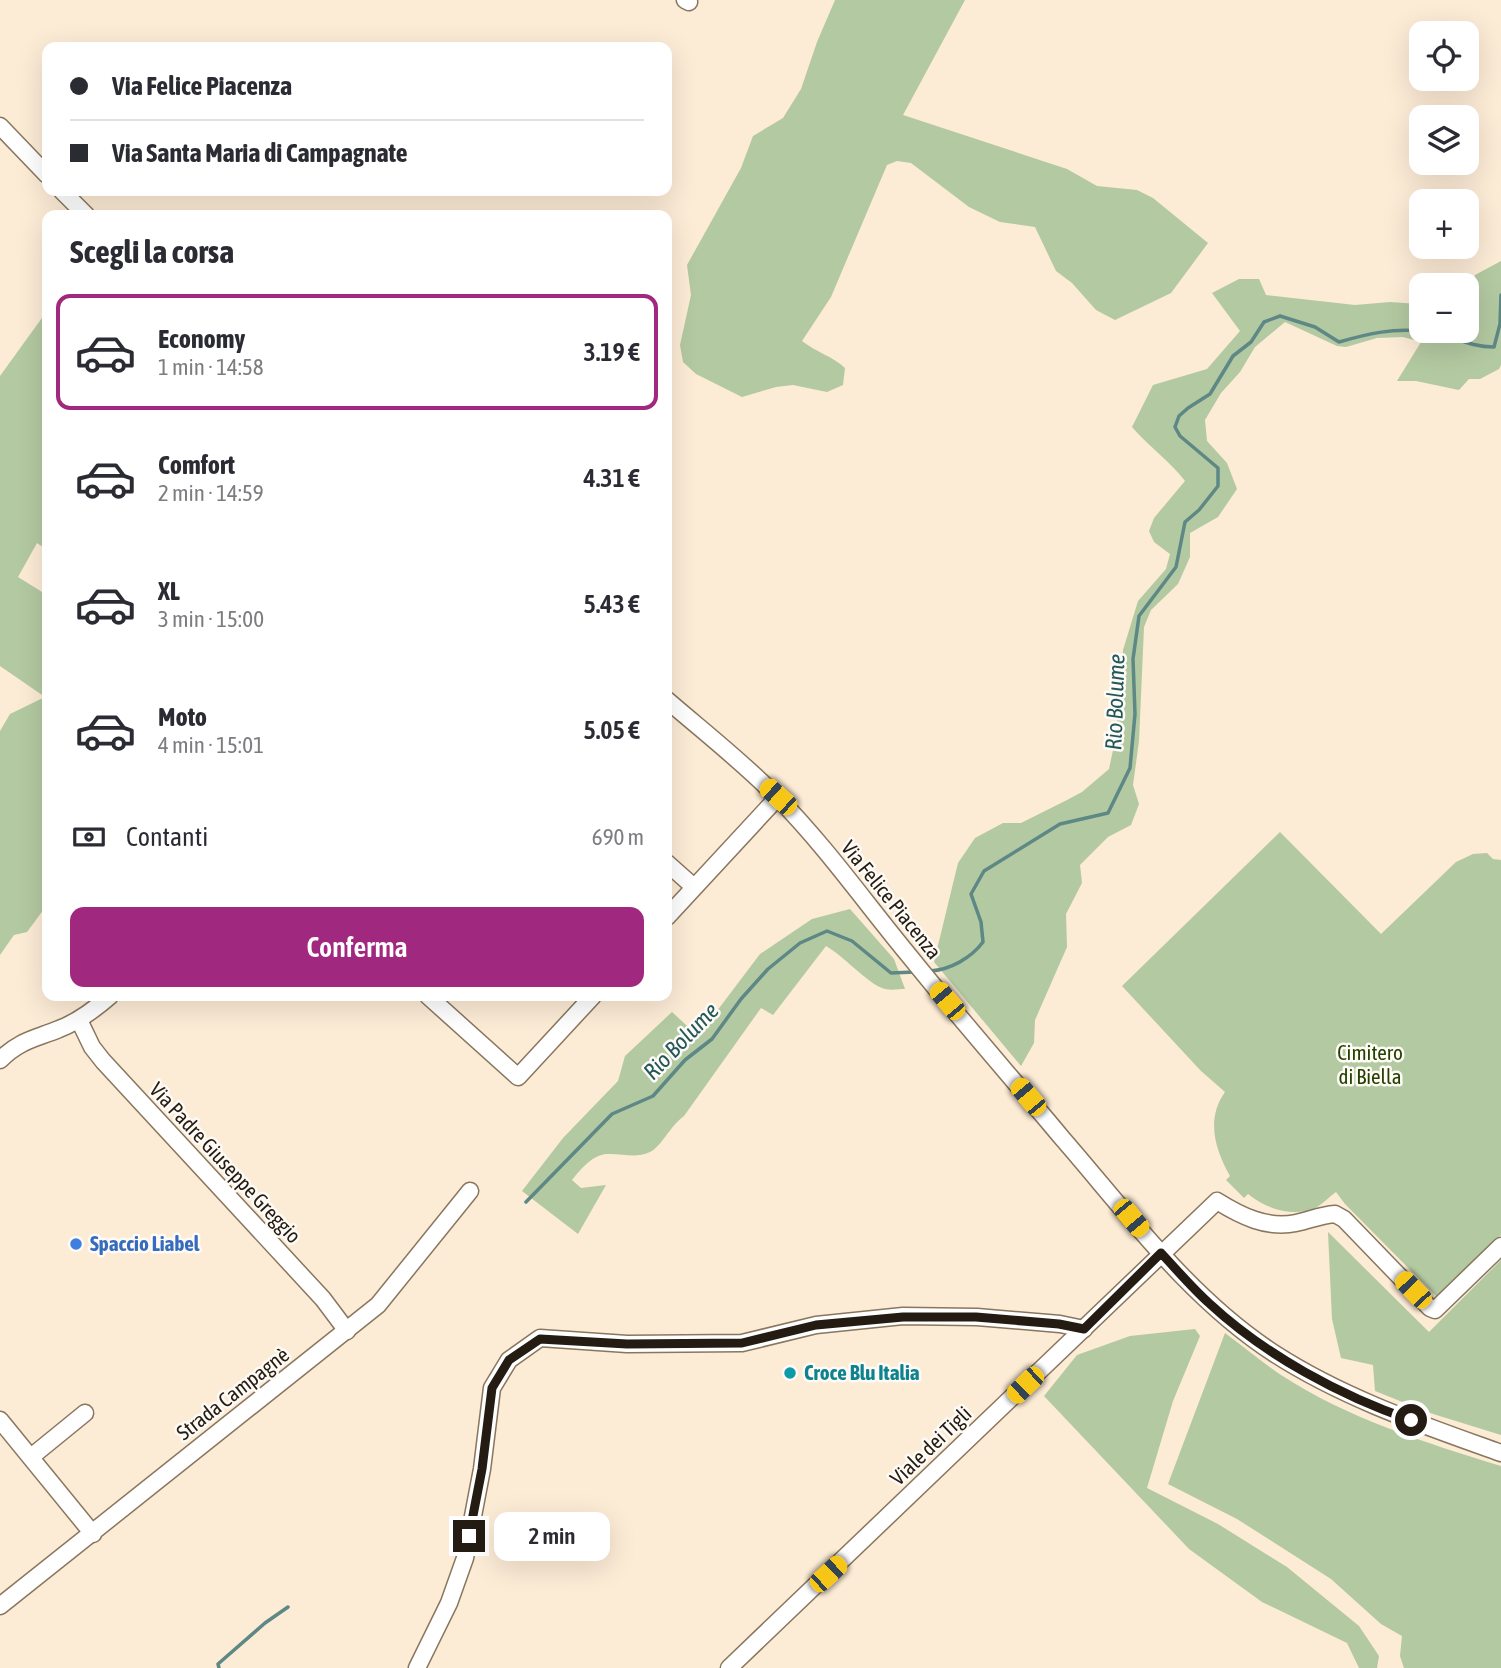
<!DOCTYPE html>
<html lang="it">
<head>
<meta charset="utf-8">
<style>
  body { margin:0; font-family:"Asap Condensed",sans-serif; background:#f2f2f3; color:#2b2b33; height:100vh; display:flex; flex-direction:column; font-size:26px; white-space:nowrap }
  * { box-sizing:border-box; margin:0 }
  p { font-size:23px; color:#7c7c81 }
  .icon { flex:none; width:38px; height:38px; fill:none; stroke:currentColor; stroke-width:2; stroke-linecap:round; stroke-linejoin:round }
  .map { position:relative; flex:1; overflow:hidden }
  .drawer { position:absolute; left:42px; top:210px; width:630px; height:791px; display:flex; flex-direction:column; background:#fff; border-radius:14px; box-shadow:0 7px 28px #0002 }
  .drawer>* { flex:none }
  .guide { position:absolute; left:42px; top:42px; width:630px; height:154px; border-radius:14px; box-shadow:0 7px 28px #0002; display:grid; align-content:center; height:154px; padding:0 28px; background:#fff }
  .tools { position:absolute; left:1409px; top:21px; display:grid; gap:14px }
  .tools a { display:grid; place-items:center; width:70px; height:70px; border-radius:14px; background:#fff; box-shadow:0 7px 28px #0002; font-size:35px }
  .end { position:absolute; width:32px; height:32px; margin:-16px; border:9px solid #241c12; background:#fff; box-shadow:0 0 0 4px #fff }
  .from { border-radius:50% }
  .bubble { position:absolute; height:49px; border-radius:14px; background:#fff; box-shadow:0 7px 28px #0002; font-size:23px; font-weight:600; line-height:49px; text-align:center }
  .car { position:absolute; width:21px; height:42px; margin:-21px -10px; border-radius:9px; box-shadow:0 0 5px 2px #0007; background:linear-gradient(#f5c518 24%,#345 0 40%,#f5c518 0 76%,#345 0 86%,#f5c518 0) }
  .guide b { display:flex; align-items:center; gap:24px; height:66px; font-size:26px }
  .guide b+b { border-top:2px solid #e1e1e2 }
  .guide i { width:18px; height:18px; background:#2b2b33 }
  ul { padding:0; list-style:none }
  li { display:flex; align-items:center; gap:21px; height:116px; margin:0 14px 10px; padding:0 14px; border:4px solid transparent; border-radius:14px }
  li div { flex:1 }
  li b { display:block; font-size:26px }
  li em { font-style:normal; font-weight:600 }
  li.active { border-color:#a1287f }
  li>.icon { width:63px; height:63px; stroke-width:1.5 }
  h2 { padding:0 28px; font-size:32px; line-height:84px }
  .pay { display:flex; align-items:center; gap:18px; height:77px; padding:0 28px; font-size:26px }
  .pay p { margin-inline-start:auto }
  .cta { display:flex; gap:14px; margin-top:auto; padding:14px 28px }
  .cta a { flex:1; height:80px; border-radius:14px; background:#a1287f; color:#fff; font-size:28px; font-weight:600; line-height:80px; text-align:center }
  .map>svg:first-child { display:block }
  .green { fill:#b3c9a1 }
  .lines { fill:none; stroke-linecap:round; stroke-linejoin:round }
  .stream { stroke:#5e8886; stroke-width:3.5 }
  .minor-casing { stroke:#89765e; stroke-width:19 }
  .minor { stroke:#fff; stroke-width:16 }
  .route { stroke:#241c12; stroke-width:9 }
  .shop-dot { fill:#3f7fe0; stroke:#fefaf5; stroke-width:2.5 }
  .culture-dot { fill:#0f9aa8; stroke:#fefaf5; stroke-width:2.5 }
  .labels { text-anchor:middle; stroke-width:5; stroke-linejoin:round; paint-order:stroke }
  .street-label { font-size:21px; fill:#241c12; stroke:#fefaf5 }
  .park-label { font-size:21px; fill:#234000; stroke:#fefaf5 }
  .shop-label { font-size:21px; font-weight:bold; fill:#366cbe; stroke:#fefaf5; text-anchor:start }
  .culture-label { font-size:21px; font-weight:bold; fill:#0d838f; stroke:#fefaf5; text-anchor:start }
  .water-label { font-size:23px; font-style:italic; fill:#22585a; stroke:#fefaf5 }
</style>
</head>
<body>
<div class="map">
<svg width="1501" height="1668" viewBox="0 0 1501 1668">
  <rect width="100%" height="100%" fill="#fcebd5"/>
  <g class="green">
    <path d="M835 0H965L903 115 1067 169 1097 186 1137 190 1153 198 1208 243 1171 293 1115 320 1096 310 1072 283 1056 271 1035 227 1000 222 969 207 911 163 897 161 887 165 831 297 802 341C816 352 832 356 845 368L843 385 827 392 793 385 776 387 742 397 696 374 683 362 680 345 691 295 687 265 741 168 753 136 783 118 801 89 817 42Z"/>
    <path d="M1501 261V365L1499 369 1480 379H1469L1459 390 1416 381H1397L1421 342 1403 337 1377 338 1346 347 1337 346 1285 322 1255 347 1240 372 1221 393 1205 420 1207 441 1227 463 1237 489 1218 517 1190 533V557L1178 584 1151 610 1144 627 1139 741 1133 785 1139 804 1131 825 1108 837 1080 865 1082 883 1066 914 1067 947 1035 1020 1034 1043 1021 1066 934 962 958 863 975 838 1003 823H1021L1067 800 1082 792 1109 769 1116 736 1123 650 1138 601 1166 569 1170 554 1154 542 1149 531 1154 518 1185 481C1170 461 1149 447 1132 427L1153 385 1207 369 1240 331 1212 293 1239 279H1259L1266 295 1355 305 1390 302 1419 304 1421 305V331H1466L1467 302 1475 275Z"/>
    <path d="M47 311V550L37 543 18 577 47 595V905L27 932 14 935 0 955V731L10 714 45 697 0 666V376Z"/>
    <path d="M1280 832 1381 934 1456 862 1473 854 1487 853 1493 859 1501 860V1235L1437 1297 1345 1204 1336 1192C1329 1197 1321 1206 1313 1209 1291 1217 1265 1208 1248 1194L1244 1198 1226 1180 1230 1176C1216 1151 1205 1120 1225 1092L1201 1071 1122 986Z"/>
    <path d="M850 909 894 959 905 989C898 989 889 991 882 988 865 981 845 957 826 946L773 1015 761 1008 684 1116C670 1126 662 1146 650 1152 634 1159 623 1153 607 1154 592 1155 581 1169 572 1180L581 1188 606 1185 578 1234 522 1191 563 1138 618 1081 625 1056 672 1012 698 1036 760 954 812 919Z"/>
    <path d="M1328 1232 1429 1332 1501 1260V1435L1430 1413 1375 1391 1373 1365 1341 1358 1332 1319Z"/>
    <path d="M1195 1329 1200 1336 1173 1401 1147 1488 1218 1524 1287 1567 1359 1626 1379 1656 1377 1668H1359L1347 1643 1262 1602 1189 1549 1044 1396 1077 1355 1130 1336Z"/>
    <path d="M1225 1333C1244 1347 1262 1362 1281 1375 1347 1418 1426 1443 1501 1466V1668H1404L1400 1656 1402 1636 1381 1624 1331 1579 1237 1519 1168 1484Z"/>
  </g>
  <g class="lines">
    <g class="stream">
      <path d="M1422 331C1449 333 1466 347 1494 347L1500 324 1501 295"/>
      <path d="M930 971C950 970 971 958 983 942L981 922 971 894 984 871 1060 824 1108 813 1130 768 1135 714 1133 659 1139 616 1176 567 1185 522 1199 510 1218 486V468L1180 436 1175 427 1179 416 1188 408 1210 394 1233 356 1251 342 1264 322 1280 316 1315 327 1339 342C1367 334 1392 328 1421 331"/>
      <path d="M526 1202 612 1114 653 1096 685 1060 712 1039 741 999 768 969 800 943 827 931 852 941 891 973 915 972"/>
      <path d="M219 1668 218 1664 265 1623 288 1607"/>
    </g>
    <g class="minor-casing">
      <g id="minor">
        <path d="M685 0 689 2"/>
        <path d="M0 126 47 175"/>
        <path d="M62 191 86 215"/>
        <path d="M667 700C704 732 744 763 779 799 827 848 867 905 911 958 960 1019 1012 1078 1062 1138 1128 1214 1190 1299 1275 1354 1345 1399 1423 1425 1501 1453"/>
        <path d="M667 863 694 887"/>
        <path d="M667 917 778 797"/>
        <path d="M428 996 518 1077 593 996"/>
        <path d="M79 1020 92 1047 103 1061 323 1299 347 1331"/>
        <path d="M0 1060C20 1040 35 1039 59 1029 78 1022 95 1009 110 996"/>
        <path d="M0 1420 93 1534"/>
        <path d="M31 1457 85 1413"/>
        <path d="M0 1606 378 1305 470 1191"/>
        <path d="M417 1668 449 1603 465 1558 482 1469 492 1388 509 1360 540 1338 627 1344 742 1343 816 1325 903 1316 977 1317 1060 1324 1084 1329"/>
        <path d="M729 1668 1217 1201C1241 1216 1267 1229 1296 1223 1310 1220 1321 1215 1335 1214L1344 1219 1430 1308 1435 1310 1501 1246"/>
      </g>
    </g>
    <use href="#minor" class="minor"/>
  </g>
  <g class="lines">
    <path class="route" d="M469 1536 482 1469 492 1388 509 1360 540 1339 627 1344 742 1343 816 1325 903 1317H976L1059 1324 1084 1329 1161 1253C1177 1270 1193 1289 1210 1304 1265 1355 1341 1396 1411 1420"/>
  </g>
  <circle class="shop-dot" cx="76" cy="1244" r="7"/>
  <circle class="culture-dot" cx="790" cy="1373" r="7"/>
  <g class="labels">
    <g class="street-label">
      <text transform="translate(891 900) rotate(51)" y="7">Via Felice Piacenza</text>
      <text transform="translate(225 1163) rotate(47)" y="7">Via Padre Giuseppe Greggio</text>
      <text transform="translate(233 1394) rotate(-38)" y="7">Strada Campagnè</text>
      <text transform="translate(931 1446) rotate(-44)" y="7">Viale dei Tigli</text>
    </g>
    <g class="park-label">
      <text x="1370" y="1060">Cimitero<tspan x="1370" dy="24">di Biella</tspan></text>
    </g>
    <g class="shop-label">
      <text x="90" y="1251">Spaccio Liabel</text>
    </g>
    <g class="culture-label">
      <text x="804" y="1380">Croce Blu Italia</text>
    </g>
    <g class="water-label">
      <text transform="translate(1115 702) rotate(-88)" y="8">Rio Bolume</text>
      <text transform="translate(681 1041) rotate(-46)" y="8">Rio Bolume</text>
    </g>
  </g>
</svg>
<div class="tools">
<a><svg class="icon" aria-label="locate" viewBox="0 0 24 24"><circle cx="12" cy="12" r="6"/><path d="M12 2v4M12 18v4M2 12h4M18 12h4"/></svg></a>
<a><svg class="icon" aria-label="layers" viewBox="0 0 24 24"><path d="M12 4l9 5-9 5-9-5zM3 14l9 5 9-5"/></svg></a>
<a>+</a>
<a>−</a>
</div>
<i class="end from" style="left:1411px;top:1420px"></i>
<i class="end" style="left:469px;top:1536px"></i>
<div class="bubble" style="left:494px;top:1512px;width:116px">2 min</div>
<i class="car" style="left:778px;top:797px;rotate:312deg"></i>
<i class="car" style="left:947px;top:1001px;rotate:320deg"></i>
<i class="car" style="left:1028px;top:1097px;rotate:320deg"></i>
<i class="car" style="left:1131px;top:1218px;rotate:140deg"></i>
<i class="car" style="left:1413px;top:1290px;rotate:316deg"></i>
<i class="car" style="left:1025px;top:1385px;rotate:226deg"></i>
<i class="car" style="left:828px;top:1574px;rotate:47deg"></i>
<div class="guide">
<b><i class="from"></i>Via Felice Piacenza</b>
<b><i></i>Via Santa Maria di Campagnate</b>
</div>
<section class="drawer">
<h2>Scegli la corsa</h2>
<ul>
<li class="active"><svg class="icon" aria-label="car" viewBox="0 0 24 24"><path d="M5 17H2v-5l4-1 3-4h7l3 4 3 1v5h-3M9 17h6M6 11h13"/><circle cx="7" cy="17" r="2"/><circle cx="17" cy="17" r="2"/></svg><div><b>Economy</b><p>1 min · 14:58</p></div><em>3.19 €</em></li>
<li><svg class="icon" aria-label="car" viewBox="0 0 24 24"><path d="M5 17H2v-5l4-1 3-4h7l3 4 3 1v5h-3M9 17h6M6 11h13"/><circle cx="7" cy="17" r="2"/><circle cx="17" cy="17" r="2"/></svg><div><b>Comfort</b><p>2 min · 14:59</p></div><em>4.31 €</em></li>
<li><svg class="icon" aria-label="car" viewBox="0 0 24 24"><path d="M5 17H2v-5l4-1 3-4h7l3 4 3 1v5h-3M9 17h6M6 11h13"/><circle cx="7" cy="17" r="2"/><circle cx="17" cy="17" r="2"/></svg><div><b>XL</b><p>3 min · 15:00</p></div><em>5.43 €</em></li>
<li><svg class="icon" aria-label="car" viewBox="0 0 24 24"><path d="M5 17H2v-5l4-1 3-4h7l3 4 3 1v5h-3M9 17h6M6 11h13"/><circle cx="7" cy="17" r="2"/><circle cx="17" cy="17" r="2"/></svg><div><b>Moto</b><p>4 min · 15:01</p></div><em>5.05 €</em></li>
</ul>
<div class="pay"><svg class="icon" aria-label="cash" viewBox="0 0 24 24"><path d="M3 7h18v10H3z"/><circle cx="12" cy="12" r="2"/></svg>Contanti<p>690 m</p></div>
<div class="cta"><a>Conferma</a></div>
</section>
</div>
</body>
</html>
